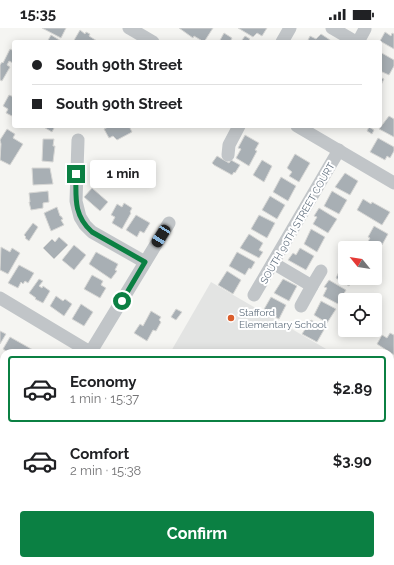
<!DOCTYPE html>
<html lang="en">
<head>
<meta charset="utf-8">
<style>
  body { margin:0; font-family:Raleway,sans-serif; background:#f6f6f6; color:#202124; height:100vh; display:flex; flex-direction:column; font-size:15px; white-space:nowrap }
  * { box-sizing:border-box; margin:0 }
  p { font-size:13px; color:#757577 }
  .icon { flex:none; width:22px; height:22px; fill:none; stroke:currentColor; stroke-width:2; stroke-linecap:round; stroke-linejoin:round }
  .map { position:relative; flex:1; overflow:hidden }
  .panel { position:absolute; left:0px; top:321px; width:394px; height:216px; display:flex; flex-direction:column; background:#fff; border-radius:12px 12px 0 0; box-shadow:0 2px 10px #0003 }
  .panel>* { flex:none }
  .top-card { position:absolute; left:12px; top:12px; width:370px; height:88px; border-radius:4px; box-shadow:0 2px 10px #0003; display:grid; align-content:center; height:88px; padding:0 20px; background:#fff }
  .needle { width:26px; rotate:300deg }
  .fabs { position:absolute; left:338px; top:213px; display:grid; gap:8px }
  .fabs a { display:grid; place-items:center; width:44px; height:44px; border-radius:4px; background:#fff; box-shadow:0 2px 10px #0003; font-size:20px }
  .end { position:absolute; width:18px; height:18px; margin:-9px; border:5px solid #0b8043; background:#fff; box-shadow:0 0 0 2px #fff }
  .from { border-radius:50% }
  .bubble { position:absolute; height:28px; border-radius:4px; background:#fff; box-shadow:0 2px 10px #0003; font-size:13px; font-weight:700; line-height:28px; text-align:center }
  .car { position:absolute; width:12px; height:24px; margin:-12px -6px; border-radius:5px; box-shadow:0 0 3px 1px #0007; background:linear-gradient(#222 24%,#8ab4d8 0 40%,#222 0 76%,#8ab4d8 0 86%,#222 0) }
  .top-card b { display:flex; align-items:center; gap:14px; height:38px; font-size:15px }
  .top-card b+b { border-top:1px solid #e0e0e0 }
  .top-card i { width:10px; height:10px; background:#202124 }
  ul { padding:7px 0 0; list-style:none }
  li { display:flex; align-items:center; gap:12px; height:66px; margin:0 8px 6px; padding:0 12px; border:2px solid transparent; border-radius:4px }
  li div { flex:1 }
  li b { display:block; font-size:15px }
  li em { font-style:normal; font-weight:700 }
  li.on { border-color:#0b8043 }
  li>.icon { width:36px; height:36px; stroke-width:1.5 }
  .action { display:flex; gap:8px; margin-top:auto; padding:8px 20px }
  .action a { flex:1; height:46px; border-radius:4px; background:#0b8043; color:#fff; font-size:16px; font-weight:700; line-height:46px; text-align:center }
  .status { display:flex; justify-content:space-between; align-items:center; height:28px; padding:0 20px; background:#fff; direction:ltr }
  .status svg { height:11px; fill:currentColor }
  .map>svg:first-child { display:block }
  .built { fill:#e3e4e3 }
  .building { fill:#a8afb4; stroke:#d7d7d5 }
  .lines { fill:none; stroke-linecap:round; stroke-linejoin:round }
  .minor { stroke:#c1c5c8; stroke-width:13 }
  .route { stroke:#0b8043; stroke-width:5 }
  .poi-dot { fill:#da5e2d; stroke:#fff; stroke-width:1.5 }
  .labels { text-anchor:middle; stroke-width:4; stroke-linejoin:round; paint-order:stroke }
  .street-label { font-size:10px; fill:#667482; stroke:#fff }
  .poi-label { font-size:10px; fill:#667482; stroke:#fff; text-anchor:start }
</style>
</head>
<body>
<div class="status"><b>15:35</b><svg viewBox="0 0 49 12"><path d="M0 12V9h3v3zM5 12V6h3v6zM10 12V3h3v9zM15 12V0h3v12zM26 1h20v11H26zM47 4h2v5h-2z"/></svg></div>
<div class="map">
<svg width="394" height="537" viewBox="0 0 394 537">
  <rect width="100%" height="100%" fill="#f5f5f2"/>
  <g class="built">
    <path d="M211 254 333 325H170Z"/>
    <path d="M49 533H299L297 537H47Z"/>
  </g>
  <g class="building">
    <path d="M42 0H66L61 10Z"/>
    <path d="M179 0H213L204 14 194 8 193 10Z"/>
    <path d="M238 0H267L262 8 257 5 253 9Z"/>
    <path d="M80 2 85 6 86 4 90 6 89 8 97 13V14H73Z"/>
    <path d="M385 4 391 8 392 5 394 6V21L380 13Z"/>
    <path d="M224 5 232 10 230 14H219Z"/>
    <path d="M321 6 333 14H307L310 8 316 11Z"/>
    <path d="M51 7 61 13 60 14H47Z"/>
    <path d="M245 8 250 11 247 14 242 12Z"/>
    <path d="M10 21 14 23V34L13 35 9 33 7 37 10 39 2 53 0 52V37L2 34 3 35Z"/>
    <path d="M380 24 394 32V38L389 47 380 43Z"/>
    <path d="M380 49 384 51 380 59Z"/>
    <path d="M9 67 14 69V89L6 85 8 81 3 78Z"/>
    <path d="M389 88 394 91V109L379 101Z"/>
    <path d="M42 98H55L52 104Z"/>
    <path d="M110 98H129L132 104 117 112 113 108 109 110 104 101Z"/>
    <path d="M369 99 374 102 372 106 367 103Z"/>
    <path d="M7 101 15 106 13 110 23 116 10 137 0 132 1 116 0 112Z"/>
    <path d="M245 107 259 115 255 122 257 123 249 138 236 130 241 121 238 120Z"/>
    <path d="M378 110 394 119V123L390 130 387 128 385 132 370 124Z"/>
    <path d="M43 111H54L53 118H55L53 134 42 133Z"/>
    <path d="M295 126 310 135 299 154 289 148 292 144 287 140Z"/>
    <path d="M217 128 229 135 231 132 240 137 235 145 234 144 232 147 214 137 212 135Z"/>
    <path d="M262 132 272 138 264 154 253 147Z"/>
    <path d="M32 140H50L53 156 33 157Z"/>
    <path d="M345 145 358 153 350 167 335 159Z"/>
    <path d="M281 149 296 158 288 173 273 164Z"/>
    <path d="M92 160 108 174 100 183 84 169Z"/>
    <path d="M48 163 49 174 43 175V180L31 182 29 174H30L29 165Z"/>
    <path d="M332 163 347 172 339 186 324 178Z"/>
    <path d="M270 168 285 177 277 191 262 182Z"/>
    <path d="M363 171 371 176 372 174 390 184 382 197 357 182Z"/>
    <path d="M124 175 132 180 130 184 131 185 122 201 112 195 115 189 111 187 117 176 122 179Z"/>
    <path d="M57 179 60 188H61L63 191 61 192 64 197 51 203 44 185Z"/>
    <path d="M319 180 337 191 328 205 313 196 317 189 314 188Z"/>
    <path d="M136 187 150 195 144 205 140 203 137 209 126 202Z"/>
    <path d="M259 187 275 195 267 210 251 201Z"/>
    <path d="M33 195 38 199 29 213 25 210 26 209 24 207Z"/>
    <path d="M374 198 388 206 382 217 376 214 373 218 367 215 370 210 368 209Z"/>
    <path d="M311 201 325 209 317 224 304 216Z"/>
    <path d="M249 206 263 215 259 222 263 224 259 230 240 220Z"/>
    <path d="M59 209 68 217 54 231 43 220 52 211 55 214Z"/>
    <path d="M74 217 86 227 74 242 62 232Z"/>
    <path d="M1 219 10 224 12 220 20 225 8 246 0 242Z"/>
    <path d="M300 220 314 228 306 242 288 232 293 225 296 227Z"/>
    <path d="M96 224 118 236 115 242 117 243 111 251 89 236Z"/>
    <path d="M237 224 255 234 251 241 249 240 245 247 229 238Z"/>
    <path d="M343 235 345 236V250H353L349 258 336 250Z"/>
    <path d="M19 237 34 245 28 255 25 253 23 256 21 254 18 260 8 255Z"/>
    <path d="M227 243 241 252 233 266 218 257Z"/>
    <path d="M92 247 103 253 101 257 106 260 100 270 84 261Z"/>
    <path d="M39 251 43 253 39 258 42 260 43 258 50 263 43 275 35 271 36 270 29 265Z"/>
    <path d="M283 251 297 258 289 273 274 265Z"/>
    <path d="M329 252 346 262 338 276 323 268 327 260 324 259Z"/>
    <path d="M56 268 63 273 65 271 72 276 64 288 50 278Z"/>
    <path d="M271 269 286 277 279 291 263 283Z"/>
    <path d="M321 273 336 281 327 295 314 287Z"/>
    <path d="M81 276 93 284 84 298 72 291Z"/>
    <path d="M176 281 182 284 176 292 171 289Z"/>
    <path d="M151 283 161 289 159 292 161 294 156 303 153 302 147 313 134 305 140 296 143 298Z"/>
    <path d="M311 292 325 300 317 314 302 306Z"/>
    <path d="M0 303 6 306 0 316Z"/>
    <path d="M390 305 394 307V327L377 316 382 307 387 310Z"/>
    <path d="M10 309 33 322 32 325H9L3 321Z"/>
    <path d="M390 333 394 335V346L390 353Z"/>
    <path d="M4 391V407L0 404V398Z"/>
    <path d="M390 444 394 447V461L390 459Z"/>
    <path d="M4 533H18L16 537H7L3 535Z"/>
    <path d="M333 533H341L348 537H335L332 534Z"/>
    <path d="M348 533H360L358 536 355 533 353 536Z"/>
  </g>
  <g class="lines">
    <g class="minor">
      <path d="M129 0 153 14"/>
      <path d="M332 0 356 14"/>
      <path d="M282 14 290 0"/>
      <path d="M358 14 365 1"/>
      <path d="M297 98 394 155"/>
      <path d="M78 112 76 173 80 189 85 197 92 204 145 234"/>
      <path d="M228 127 229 117 239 98"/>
      <path d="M273 235 312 258 321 243"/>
      <path d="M254 267 339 122"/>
      <path d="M0 270 90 324"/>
      <path d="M301 278 312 258"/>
      <path d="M90 325 169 195"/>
      <path d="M390 397 394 390"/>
      <path d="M0 433 4 435"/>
      <path d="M0 485 4 476"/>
      <path d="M216 533 217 537"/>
      <path d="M79 537 83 533"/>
      <path d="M245 537 247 533"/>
      <path d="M274 537 276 533"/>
      <path d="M310 537 312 533"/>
    </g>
  </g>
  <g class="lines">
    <path class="route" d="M76 146C76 169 73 187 92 204L145 234 122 273"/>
  </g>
  <circle class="poi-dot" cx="231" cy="290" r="4"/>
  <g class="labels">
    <g class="street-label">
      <text transform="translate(297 195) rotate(-60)" y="4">SOUTH 90TH STREET COURT</text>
    </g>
    <g class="poi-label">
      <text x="239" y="288">Stafford<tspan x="239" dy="12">Elementary School</tspan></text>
    </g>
  </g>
</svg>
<div class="fabs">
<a><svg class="needle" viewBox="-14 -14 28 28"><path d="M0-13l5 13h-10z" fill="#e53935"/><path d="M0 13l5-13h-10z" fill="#757577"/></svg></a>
<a><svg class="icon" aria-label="locate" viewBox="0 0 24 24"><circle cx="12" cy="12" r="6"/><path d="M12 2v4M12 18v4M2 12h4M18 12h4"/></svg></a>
</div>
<i class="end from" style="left:122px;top:273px"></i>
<i class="end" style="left:76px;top:146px"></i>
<div class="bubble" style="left:90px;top:132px;width:66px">1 min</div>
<i class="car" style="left:161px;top:208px;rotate:212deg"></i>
<div class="top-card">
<b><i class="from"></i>South 90th Street</b>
<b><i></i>South 90th Street</b>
</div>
<section class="panel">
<ul>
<li class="on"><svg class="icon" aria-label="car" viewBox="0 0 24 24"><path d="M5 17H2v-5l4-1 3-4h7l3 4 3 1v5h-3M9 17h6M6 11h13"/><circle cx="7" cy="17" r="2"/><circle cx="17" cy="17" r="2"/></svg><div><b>Economy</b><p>1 min · 15:37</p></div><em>$2.89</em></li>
<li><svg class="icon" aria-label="car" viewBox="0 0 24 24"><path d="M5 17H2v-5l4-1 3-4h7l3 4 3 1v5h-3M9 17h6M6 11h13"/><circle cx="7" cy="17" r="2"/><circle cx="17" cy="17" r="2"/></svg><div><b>Comfort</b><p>2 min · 15:38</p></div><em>$3.90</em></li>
</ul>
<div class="action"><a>Confirm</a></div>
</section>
</div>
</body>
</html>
